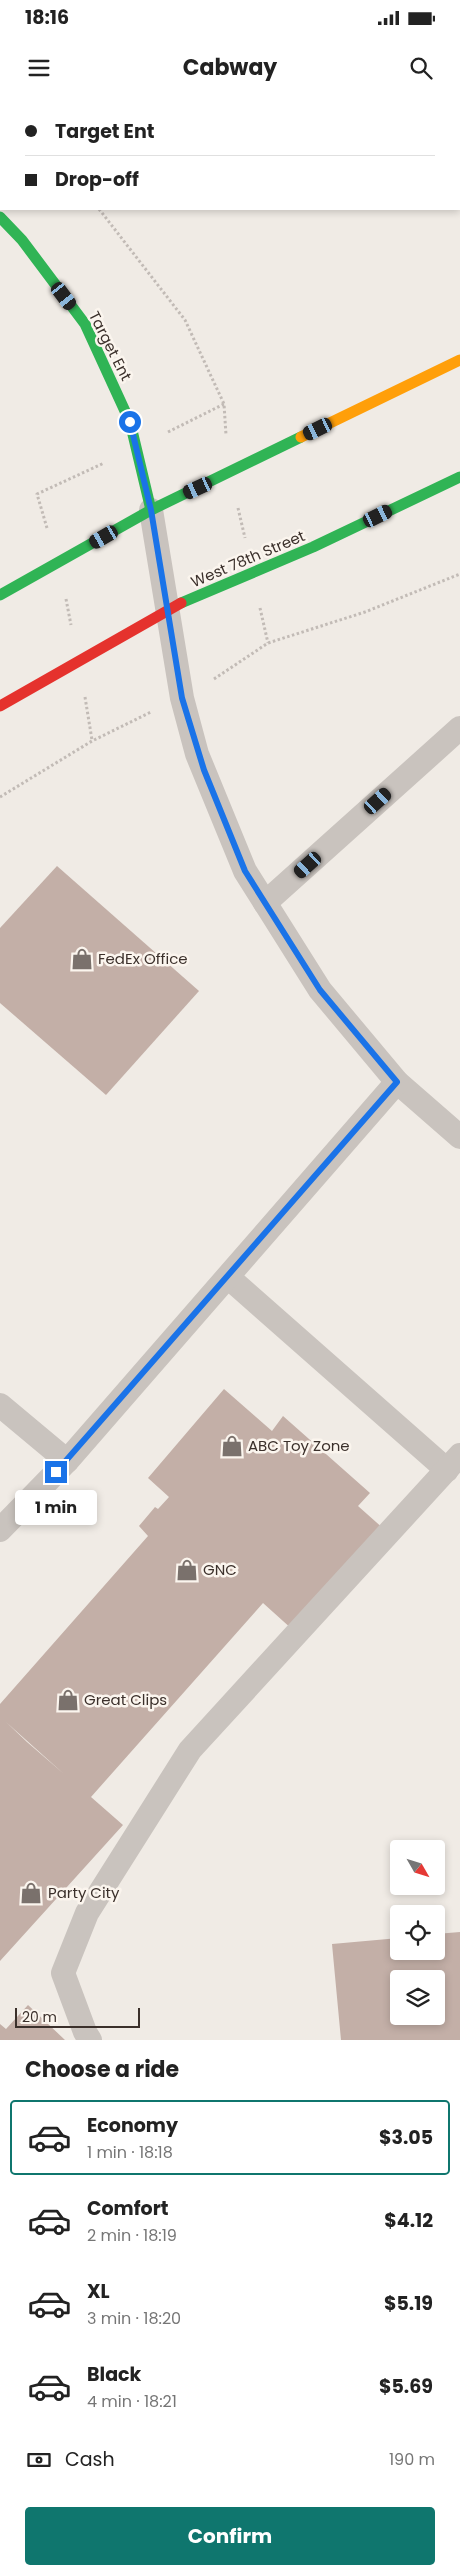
<!DOCTYPE html>
<html lang="en">
<head>
<meta charset="utf-8">
<style>
  body { margin:0; font-family:Poppins,sans-serif; background:#f6f6f6; color:#222; height:100vh; display:flex; flex-direction:column; font-size:19px; white-space:nowrap }
  * { box-sizing:border-box; margin:0 }
  p { font-size:16px; color:#767676 }
  .icon { flex:none; width:28px; height:28px; fill:none; stroke:currentColor; stroke-width:2; stroke-linecap:round; stroke-linejoin:round }
  .map { position:relative; height:1940px; overflow:hidden }
  .details { display:flex; flex-direction:column; background:#fff; flex:1 }
  .details>* { flex:none }
  .banner { position:absolute; left:0px; top:0px; width:460px; height:110px; box-shadow:0 2px 8px #0003; display:grid; align-content:center; height:110px; padding:0 25px; background:#fff }
  .needle { width:32px; rotate:129deg }
  .fabs { position:absolute; left:390px; top:1740px; display:grid; gap:10px }
  .fabs a { display:grid; place-items:center; width:55px; height:55px; border-radius:5px; background:#fff; box-shadow:0 2px 8px #0003; font-size:25px }
  .scale { position:absolute; left:15px; bottom:12px; width:125px; box-sizing:border-box; padding-left:5px; border:2px solid #3b302b; border-top:0; font-size:14px; line-height:18px; white-space:nowrap; color:#3b302b; -webkit-text-stroke:4px #fbf5ee; paint-order:stroke }
  .end { position:absolute; width:22px; height:22px; margin:-11px; border:6px solid #1a73e8; background:#fff; box-shadow:0 0 0 2px #fff }
  .from { border-radius:50% }
  .bubble { position:absolute; height:35px; border-radius:5px; background:#fff; box-shadow:0 2px 8px #0003; font-size:16px; font-weight:700; line-height:35px; text-align:center }
  .car { position:absolute; width:15px; height:30px; margin:-15px -8px; border-radius:6px; box-shadow:0 0 4px 1px #0007; background:linear-gradient(#222 24%,#8ab4d8 0 40%,#222 0 76%,#8ab4d8 0 86%,#222 0) }
  .banner b { display:flex; align-items:center; gap:18px; height:48px; font-size:19px }
  .banner b+b { border-top:1px solid #e0e0e0 }
  .banner i { width:12px; height:12px; background:#222 }
  ul { padding:0; list-style:none }
  li { display:flex; align-items:center; gap:15px; height:75px; margin:0 10px 8px; padding:0 15px; border:2px solid transparent; border-radius:5px }
  li div { flex:1 }
  li b { display:block; font-size:19px }
  li em { font-style:normal; font-weight:700 }
  li.current { border-color:#0f766e }
  li>.icon { width:45px; height:45px; stroke-width:1.5 }
  h2 { padding:0 25px; font-size:22px; line-height:60px }
  .pay { display:flex; align-items:center; gap:12px; height:55px; padding:0 25px; font-size:19px }
  .pay p { margin-inline-start:auto }
  .cta { display:flex; gap:10px; margin-top:auto; padding:10px 25px }
  .cta a { flex:1; height:58px; border-radius:5px; background:#0f766e; color:#fff; font-size:20px; font-weight:700; line-height:58px; text-align:center }
  .status { display:flex; justify-content:space-between; align-items:center; height:35px; padding:0 25px; background:#fff; direction:ltr }
  .status svg { height:14px; fill:currentColor }
  header { display:flex; justify-content:space-between; align-items:center; height:65px; padding:0 25px; background:#fff; font-size:22px; font-weight:700 }
  .map>svg:first-child { display:block }
  .building { fill:#c3afa7; fill-rule:evenodd }
  .lines { fill:none; stroke-linecap:round; stroke-linejoin:round }
  .path { stroke:#c2bbb6; stroke-width:3; stroke-dasharray:2.5 2.5; stroke-linecap:butt }
  .lane { stroke:#c9c3be; stroke-width:24 }
  .fast { stroke:#30b455; stroke-width:11 }
  .slow { stroke:#ff9f0a; stroke-width:11 }
  .jam { stroke:#e5322d; stroke-width:11 }
  .route { stroke:#1a73e8; stroke-width:6 }
  .labels { text-anchor:middle; stroke-width:5; stroke-linejoin:round; paint-order:stroke }
  .street-label { font-size:15px; fill:#3b302b; stroke:#fbf5ee }
  .poi-label { font-size:15px; fill:#3b302b; stroke:#fbf5ee; text-anchor:start }
</style>
</head>
<body>
<div class="status"><b>18:16</b><svg viewBox="0 0 49 12"><path d="M0 12V9h3v3zM5 12V6h3v6zM10 12V3h3v9zM15 12V0h3v12zM26 1h20v11H26zM47 4h2v5h-2z"/></svg></div>
<header><svg class="icon" aria-label="menu" viewBox="0 0 24 24"><path d="M4 6h16M4 12h16M4 18h16"/></svg>Cabway<svg class="icon" aria-label="search" viewBox="0 0 24 24"><circle cx="10" cy="10" r="6"/><path d="M15 15l6 6"/></svg></header>
<div class="map">
<svg width="460" height="1940" viewBox="0 0 460 1940">
  <rect width="100%" height="100%" fill="#f0ebe5"/>
  <g class="building">
    <path d="M57 766 199 891 106 995 0 903V828Z"/>
    <path d="M224 1289 272 1331 283 1316 370 1393 358 1406 385 1430 293 1530 263 1503 91 1697 123 1725 0 1861V1604L148 1436 139 1426 155 1407 158 1409 169 1397 148 1378ZM6 1622 64 1674 27 1642Z"/>
    <path d="M460 1832V1940H341L332 1844 399 1838V1851H436V1834ZM399 1879H436V1916H399Z"/>
    <path d="M28 1905 65 1940H0V1924L6 1929Z"/>
  </g>
  <g class="lines">
    <g class="path">
      <path d="M0 16 1 17"/>
      <path d="M99 109 185 220 224 304 226 335"/>
      <path d="M168 332 224 304"/>
      <path d="M238 408 245 438"/>
      <path d="M47 428 37 394 104 363"/>
      <path d="M66 499 71 525"/>
      <path d="M260 508 268 543"/>
      <path d="M214 579 268 543 365 512 460 474"/>
      <path d="M85 597 92 640"/>
      <path d="M0 697 92 641 151 612"/>
    </g>
    <g class="lane">
      <path d="M382 0 384 1"/>
      <path d="M240 1 242 0"/>
      <path d="M151 410 182 598 197 654 245 771 320 890 397 982 460 1037"/>
      <path d="M265 803 460 628"/>
      <path d="M228 1177 447 1370"/>
      <path d="M0 1305 67 1361"/>
      <path d="M0 1430 67 1361 397 982"/>
      <path d="M90 1940 85 1932 63 1873 87 1813 190 1650 460 1355"/>
    </g>
    <g class="fast">
      <path d="M0 117 22 140 85 224 130 322 151 410"/>
      <path d="M0 495 151 410 301 337"/>
      <path d="M181 503 313 447 460 377"/>
    </g>
    <path class="slow" d="M301 337 460 260"/>
    <path class="jam" d="M0 606 181 503"/>
  </g>
  <g class="lines">
    <path class="route" d="M56 1372 397 982 320 890 245 771 204 670 182 598 151 410 130 322"/>
  </g>
  <defs>
    <g id="shop-bare" transform="scale(1.725)"><path d="M-5-2.5h2.3a2.7 3.5 0 0 1 5.4 0H5L5.5 6h-11ZM-1.5-2.5h3a1.5 2.3 0 0 0-3 0Z" fill="#7a716c" stroke="#fbf5ee" stroke-width="2.5" paint-order="stroke"/></g>
  </defs>
  <g fill-rule="evenodd">
    <use href="#shop-bare" x="82" y="859"/>
    <use href="#shop-bare" x="232" y="1346"/>
    <use href="#shop-bare" x="187" y="1470"/>
    <use href="#shop-bare" x="68" y="1600"/>
    <use href="#shop-bare" x="31" y="1793"/>
  </g>
  <g class="labels">
    <g class="street-label">
      <text transform="translate(110 246) rotate(63)" y="5">Target Ent</text>
      <text transform="translate(248 459) rotate(-23)" y="5">West 78th Street</text>
    </g>
    <g class="poi-label">
      <text x="98" y="864">FedEx Office</text>
      <text x="248" y="1351">ABC Toy Zone</text>
      <text x="203" y="1475">GNC</text>
      <text x="84" y="1605">Great Clips</text>
      <text x="48" y="1798">Party City</text>
    </g>
  </g>
</svg>
<div class="fabs">
<a><svg class="needle" viewBox="-14 -14 28 28"><path d="M0-13l5 13h-10z" fill="#e53935"/><path d="M0 13l5-13h-10z" fill="#767676"/></svg></a>
<a><svg class="icon" aria-label="locate" viewBox="0 0 24 24"><circle cx="12" cy="12" r="6"/><path d="M12 2v4M12 18v4M2 12h4M18 12h4"/></svg></a>
<a><svg class="icon" aria-label="layers" viewBox="0 0 24 24"><path d="M12 4l9 5-9 5-9-5zM3 14l9 5 9-5"/></svg></a>
</div>
<div class="scale">20 m</div>
<i class="end from" style="left:130px;top:322px"></i>
<i class="end" style="left:56px;top:1372px"></i>
<div class="bubble" style="left:15px;top:1390px;width:82px">1 min</div>
<i class="car" style="left:64px;top:196px;rotate:143deg"></i>
<i class="car" style="left:318px;top:329px;rotate:244deg"></i>
<i class="car" style="left:198px;top:388px;rotate:245deg"></i>
<i class="car" style="left:378px;top:416px;rotate:64deg"></i>
<i class="car" style="left:104px;top:437px;rotate:240deg"></i>
<i class="car" style="left:378px;top:701px;rotate:48deg"></i>
<i class="car" style="left:308px;top:765px;rotate:228deg"></i>
<div class="banner">
<b><i class="from"></i>Target Ent</b>
<b><i></i>Drop-off</b>
</div>
</div>
<section class="details">
<h2>Choose a ride</h2>
<ul>
<li class="current"><svg class="icon" aria-label="car" viewBox="0 0 24 24"><path d="M5 17H2v-5l4-1 3-4h7l3 4 3 1v5h-3M9 17h6M6 11h13"/><circle cx="7" cy="17" r="2"/><circle cx="17" cy="17" r="2"/></svg><div><b>Economy</b><p>1 min · 18:18</p></div><em>$3.05</em></li>
<li><svg class="icon" aria-label="car" viewBox="0 0 24 24"><path d="M5 17H2v-5l4-1 3-4h7l3 4 3 1v5h-3M9 17h6M6 11h13"/><circle cx="7" cy="17" r="2"/><circle cx="17" cy="17" r="2"/></svg><div><b>Comfort</b><p>2 min · 18:19</p></div><em>$4.12</em></li>
<li><svg class="icon" aria-label="car" viewBox="0 0 24 24"><path d="M5 17H2v-5l4-1 3-4h7l3 4 3 1v5h-3M9 17h6M6 11h13"/><circle cx="7" cy="17" r="2"/><circle cx="17" cy="17" r="2"/></svg><div><b>XL</b><p>3 min · 18:20</p></div><em>$5.19</em></li>
<li><svg class="icon" aria-label="car" viewBox="0 0 24 24"><path d="M5 17H2v-5l4-1 3-4h7l3 4 3 1v5h-3M9 17h6M6 11h13"/><circle cx="7" cy="17" r="2"/><circle cx="17" cy="17" r="2"/></svg><div><b>Black</b><p>4 min · 18:21</p></div><em>$5.69</em></li>
</ul>
<div class="pay"><svg class="icon" aria-label="cash" viewBox="0 0 24 24"><path d="M3 7h18v10H3z"/><circle cx="12" cy="12" r="2"/></svg>Cash<p>190 m</p></div>
<div class="cta"><a>Confirm</a></div>
</section>
</body>
</html>
